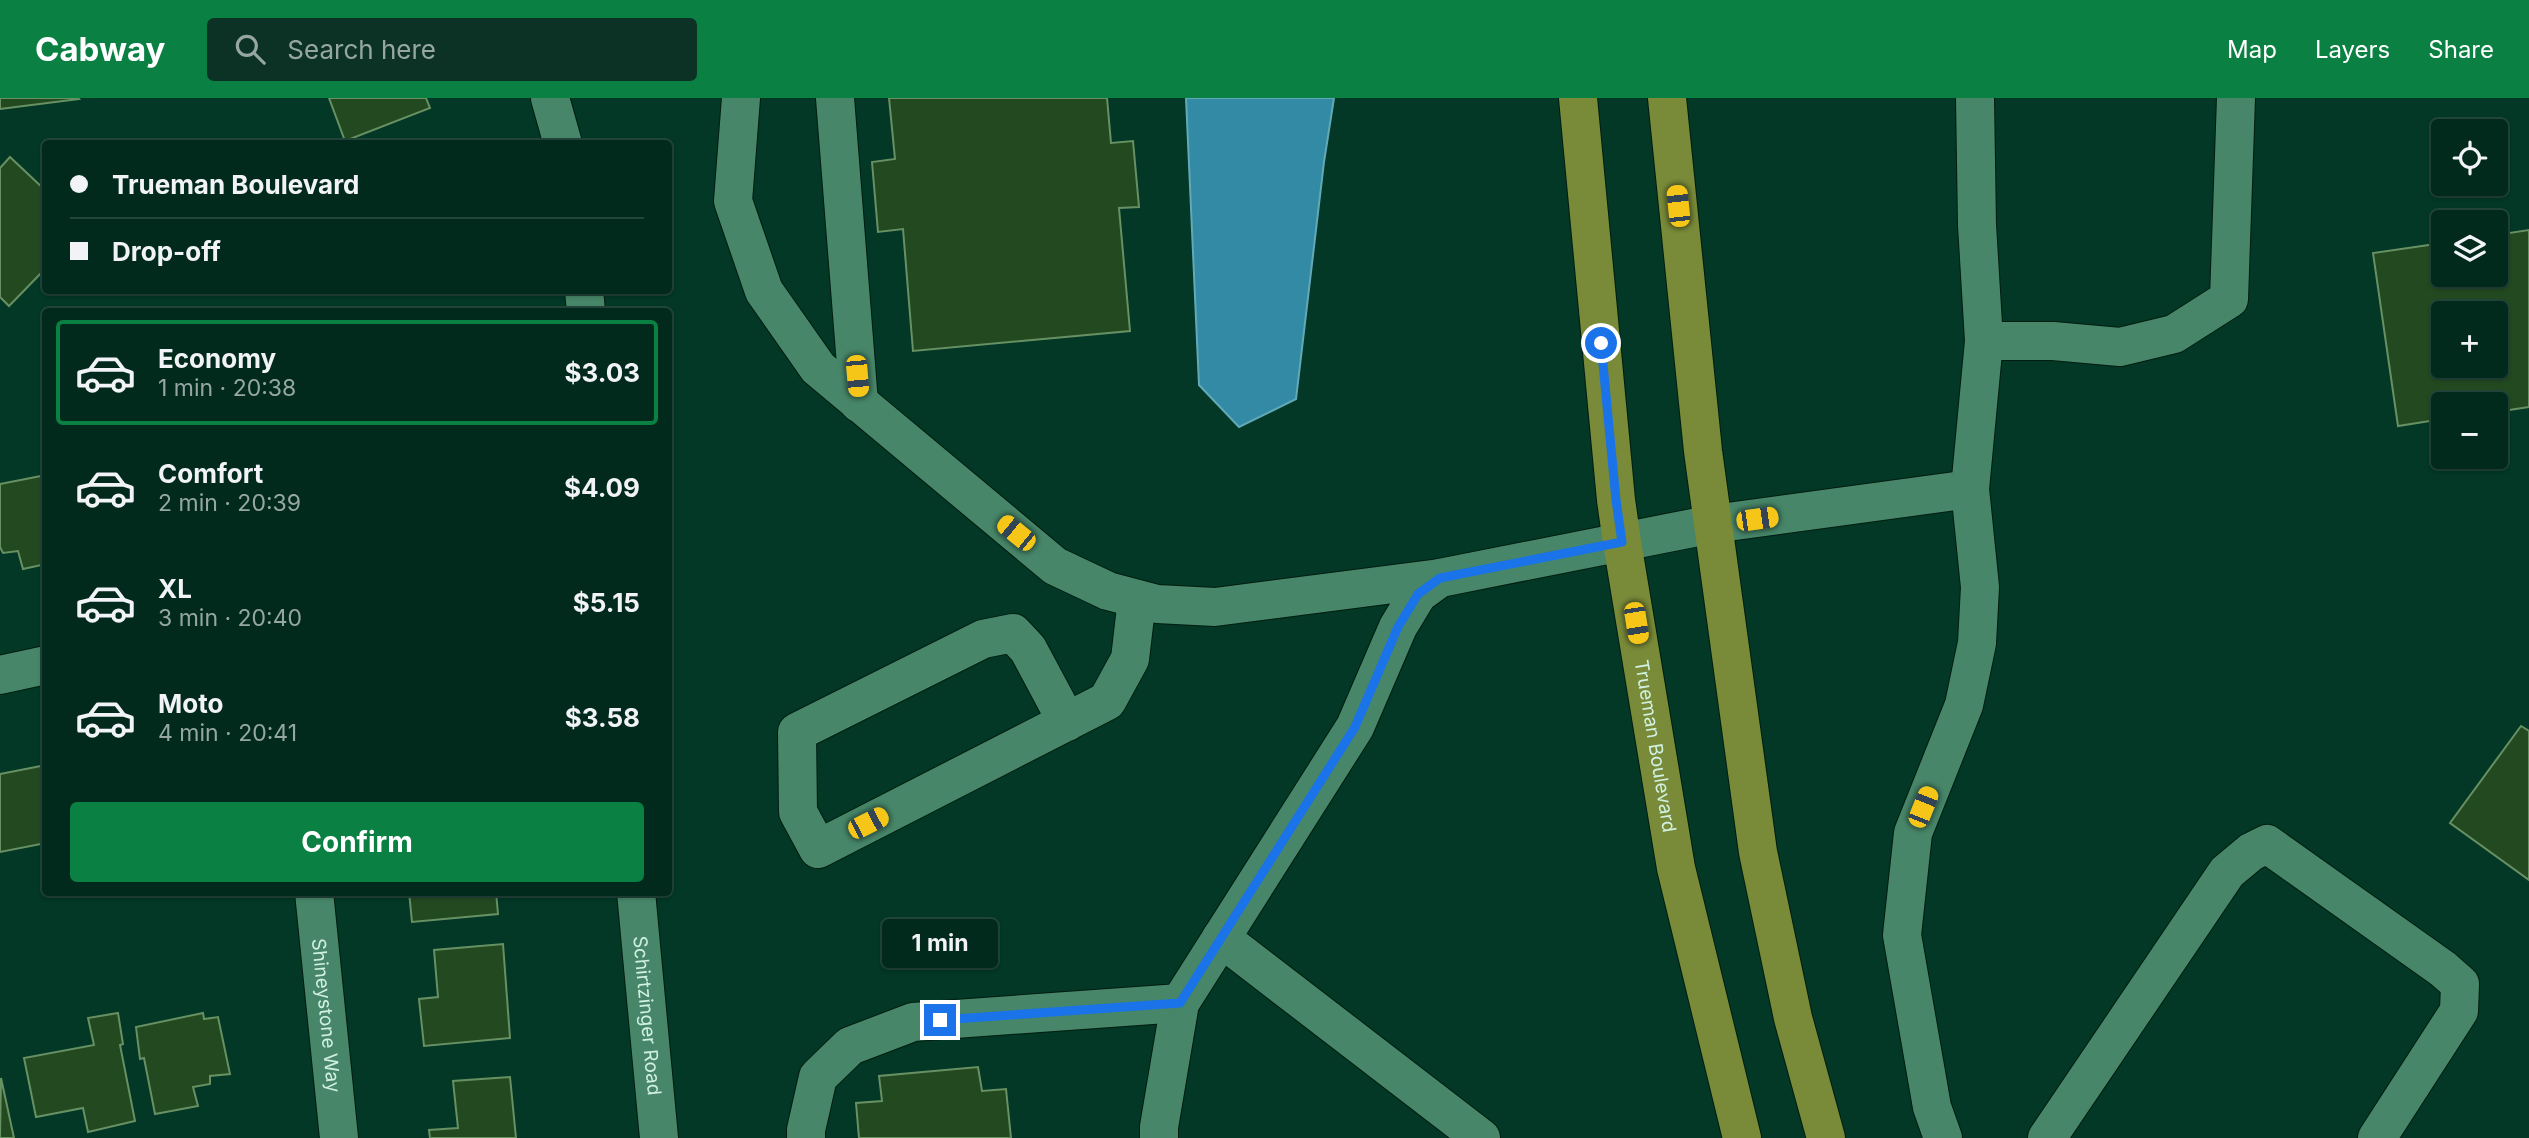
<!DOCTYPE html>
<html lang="en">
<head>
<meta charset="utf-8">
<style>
  body { margin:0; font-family:Inter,sans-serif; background:#0c3225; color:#f1f3f6; height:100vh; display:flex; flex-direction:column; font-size:26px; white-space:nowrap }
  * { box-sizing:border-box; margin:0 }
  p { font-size:23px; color:#96a7a3 }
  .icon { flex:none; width:38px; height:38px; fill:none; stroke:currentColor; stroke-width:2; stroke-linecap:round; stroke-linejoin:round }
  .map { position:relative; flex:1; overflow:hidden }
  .drawer { position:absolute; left:42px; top:210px; width:630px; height:588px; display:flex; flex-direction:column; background:#022a1c; border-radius:7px; box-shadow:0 2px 5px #0004,0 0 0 2px #23463b }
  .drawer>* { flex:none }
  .banner { position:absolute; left:42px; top:42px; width:630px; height:154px; border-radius:7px; box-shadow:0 2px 5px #0004,0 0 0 2px #23463b; display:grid; align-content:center; height:154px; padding:0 28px; background:#022a1c }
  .tools { position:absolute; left:2431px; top:21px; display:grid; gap:14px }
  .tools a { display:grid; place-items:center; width:77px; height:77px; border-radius:7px; background:#022a1c; box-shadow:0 2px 5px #0004,0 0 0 2px #23463b; font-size:35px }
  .end { position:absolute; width:32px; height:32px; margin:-16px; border:9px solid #1a73e8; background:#fff; box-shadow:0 0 0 4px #fff }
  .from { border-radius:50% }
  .bubble { position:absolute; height:49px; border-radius:7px; background:#022a1c; box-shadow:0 2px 5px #0004,0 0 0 2px #23463b; font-size:23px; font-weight:700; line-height:49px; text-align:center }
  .car { position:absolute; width:21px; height:42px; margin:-21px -10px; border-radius:9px; box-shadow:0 0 5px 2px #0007; background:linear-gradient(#f5c518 24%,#345 0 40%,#f5c518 0 76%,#345 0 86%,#f5c518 0) }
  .banner b { display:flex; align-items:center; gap:24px; height:66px; font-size:26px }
  .banner b+b { border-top:2px solid #23463b }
  .banner i { width:18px; height:18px; background:#f1f3f6 }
  ul { padding:12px 0 0; list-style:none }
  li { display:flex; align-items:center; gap:21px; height:105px; margin:0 14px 10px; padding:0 14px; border:4px solid transparent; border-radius:7px }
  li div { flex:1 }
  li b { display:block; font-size:26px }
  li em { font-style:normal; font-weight:700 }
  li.on { border-color:#0b8043 }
  li>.icon { width:63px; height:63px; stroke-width:1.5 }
  .button { display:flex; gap:14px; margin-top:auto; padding:14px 28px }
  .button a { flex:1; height:80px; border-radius:7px; background:#0b8043; color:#fff; font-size:28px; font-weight:700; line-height:80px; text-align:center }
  header { display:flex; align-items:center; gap:42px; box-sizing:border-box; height:98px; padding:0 35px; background:#0b8043; color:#fff }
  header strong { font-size:33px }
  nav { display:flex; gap:38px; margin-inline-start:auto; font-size:24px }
  .search { width:490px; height:63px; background:#0c3225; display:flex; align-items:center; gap:18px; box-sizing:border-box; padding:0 24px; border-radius:7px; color:#96a7a3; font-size:26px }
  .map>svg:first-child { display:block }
  .water { fill:#338aa5; stroke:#62a9b7; stroke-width:2 }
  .building { fill:#234920; stroke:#679063; stroke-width:2; fill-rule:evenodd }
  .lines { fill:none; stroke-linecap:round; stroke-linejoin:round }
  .minor-casing { stroke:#001d10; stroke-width:40 }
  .major-casing { stroke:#001d10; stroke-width:40 }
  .minor { stroke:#478669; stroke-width:38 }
  .major { stroke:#798a39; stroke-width:38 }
  .route { stroke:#1a73e8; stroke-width:9 }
  .labels { text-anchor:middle; stroke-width:5; stroke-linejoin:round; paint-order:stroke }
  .street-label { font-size:19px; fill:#d1f1e0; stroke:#023825 }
</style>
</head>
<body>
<header>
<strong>Cabway</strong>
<div class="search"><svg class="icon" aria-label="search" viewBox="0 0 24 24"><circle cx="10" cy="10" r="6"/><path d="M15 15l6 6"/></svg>Search here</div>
<nav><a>Map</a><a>Layers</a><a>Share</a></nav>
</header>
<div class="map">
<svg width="2529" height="1040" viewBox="0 0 2529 1040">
  <rect width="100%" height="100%" fill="#023825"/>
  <path class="water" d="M1186 0H1334L1324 64 1296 301 1239 329 1199 287Z"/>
  <g class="building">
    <path d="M0 0H78L79 1 0 11Z"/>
    <path d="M329 0H426L430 10 345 43Z"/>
    <path d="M889 0H1107L1111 45 1133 43 1139 109 1119 110 1130 233 913 253 903 131 878 134 872 64 895 61Z"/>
    <path d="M10 59 46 93V170L9 208 0 199V70Z"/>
    <path d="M2529 132V309L2496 314V306H2443V321L2398 328 2373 155 2443 145V177H2496V137ZM2443 215H2496V268H2443Z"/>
    <path d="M46 377V466L23 471 18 453 3 455 0 449V386Z"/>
    <path d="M2521 628 2529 633V782L2450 725Z"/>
    <path d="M46 667V745L0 754V676Z"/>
    <path d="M409 794H496L498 816 412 824Z"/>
    <path d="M503 846 510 940 424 948 419 901 438 899 434 852Z"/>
    <path d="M118 915 123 946 120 947 135 1023 88 1034 83 1010 36 1019 24 960 94 947 88 920Z"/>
    <path d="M203 915 204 921 218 919 230 976 210 978V986L193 989 198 1008 155 1016 144 960 140 961 136 929Z"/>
    <path d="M978 969 982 993 1006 991 1011 1040H859L856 1005 882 1003 879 978Z"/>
    <path d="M510 979 516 1040H430L429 1032 458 1030 453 983Z"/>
    <path d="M1 980 14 1040H0Z"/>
  </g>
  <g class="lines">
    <g class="minor-casing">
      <g id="minor">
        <path d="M550 0 563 46"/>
        <path d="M741 0 733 103 764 193 818 270 1055 468 1108 493 1157 506 1215 509 1440 480 1713 426 1970 391"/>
        <path d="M835 0 859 305"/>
        <path d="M584 192 586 214"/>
        <path d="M1984 243H2053L2120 249 2174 236 2229 201 2236 0"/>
        <path d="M0 577 46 567"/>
        <path d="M1067 624 1028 551 1013 535 983 541 797 634 798 714 818 751 1107 603 1130 561 1137 501"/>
        <path id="s1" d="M314 794 339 1040"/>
        <path id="s2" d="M636 794 659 1040"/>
        <path d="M1221 840 1481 1040"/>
        <path d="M806 1040V1032L818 979 850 948 913 924 1180 905 1355 629 1398 529 1418 496 1440 480"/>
        <path d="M1159 1040V1029L1180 905"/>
        <path d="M1943 1040 1932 1009 1902 837 1913 735 1964 607 1977 545 1980 489 1970 391 1984 243 1977 127 1975 0"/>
        <path d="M2047 1040 2227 774 2251 754 2267 746 2443 871 2460 886 2459 913 2377 1040"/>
      </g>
    </g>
    <g class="major-casing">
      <g id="major">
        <path id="s3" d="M1578 0 1616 402 1622 444 1676 770 1742 1040"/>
        <path d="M1667 0 1703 353 1758 754 1793 920 1826 1040"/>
      </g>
    </g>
    <use href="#minor" class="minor"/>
    <use href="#major" class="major"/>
  </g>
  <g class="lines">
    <path class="route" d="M940 922 1180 905 1355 629 1398 529 1418 496 1440 480 1622 444 1616 402 1601 245"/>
  </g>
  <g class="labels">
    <g class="street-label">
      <text dy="7" stroke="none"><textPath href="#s3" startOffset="653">Trueman Boulevard</textPath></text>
      <text dy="7" stroke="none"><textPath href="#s1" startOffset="124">Shineystone Way</textPath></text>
      <text dy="7" stroke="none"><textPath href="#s2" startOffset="124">Schirtzinger Road</textPath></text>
    </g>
  </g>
</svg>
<div class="tools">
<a><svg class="icon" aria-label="locate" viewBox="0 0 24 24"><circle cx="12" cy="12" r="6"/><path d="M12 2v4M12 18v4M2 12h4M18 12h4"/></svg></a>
<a><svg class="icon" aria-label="layers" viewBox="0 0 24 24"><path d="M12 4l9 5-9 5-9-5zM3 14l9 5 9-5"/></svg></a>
<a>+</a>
<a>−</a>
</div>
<i class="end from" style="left:1601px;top:245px"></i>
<i class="end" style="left:940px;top:922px"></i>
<div class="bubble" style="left:882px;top:821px;width:116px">1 min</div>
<i class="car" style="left:1678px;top:108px;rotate:354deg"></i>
<i class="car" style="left:857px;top:278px;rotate:175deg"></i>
<i class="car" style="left:1757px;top:421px;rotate:82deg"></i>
<i class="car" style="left:1016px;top:435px;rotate:309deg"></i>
<i class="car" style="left:1636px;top:525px;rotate:171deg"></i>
<i class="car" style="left:1923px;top:709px;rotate:22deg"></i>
<i class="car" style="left:868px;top:725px;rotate:63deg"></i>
<div class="banner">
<b><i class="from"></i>Trueman Boulevard</b>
<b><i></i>Drop-off</b>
</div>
<section class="drawer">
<ul>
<li class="on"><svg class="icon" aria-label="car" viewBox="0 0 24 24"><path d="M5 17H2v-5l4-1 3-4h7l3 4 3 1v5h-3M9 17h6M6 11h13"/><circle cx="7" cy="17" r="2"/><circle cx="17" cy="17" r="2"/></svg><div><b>Economy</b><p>1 min · 20:38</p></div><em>$3.03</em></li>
<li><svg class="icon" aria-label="car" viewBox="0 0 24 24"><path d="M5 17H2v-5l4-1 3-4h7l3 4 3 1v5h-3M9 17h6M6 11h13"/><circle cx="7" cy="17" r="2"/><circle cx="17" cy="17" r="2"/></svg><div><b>Comfort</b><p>2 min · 20:39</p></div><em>$4.09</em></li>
<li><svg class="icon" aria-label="car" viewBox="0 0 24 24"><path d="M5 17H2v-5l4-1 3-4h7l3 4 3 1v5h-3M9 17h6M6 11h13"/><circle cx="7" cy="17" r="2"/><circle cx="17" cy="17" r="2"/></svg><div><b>XL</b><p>3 min · 20:40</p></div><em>$5.15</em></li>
<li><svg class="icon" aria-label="car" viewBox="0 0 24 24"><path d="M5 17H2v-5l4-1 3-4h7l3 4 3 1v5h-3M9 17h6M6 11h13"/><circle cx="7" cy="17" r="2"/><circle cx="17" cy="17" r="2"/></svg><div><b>Moto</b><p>4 min · 20:41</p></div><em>$3.58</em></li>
</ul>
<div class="button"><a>Confirm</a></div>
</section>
</div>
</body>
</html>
